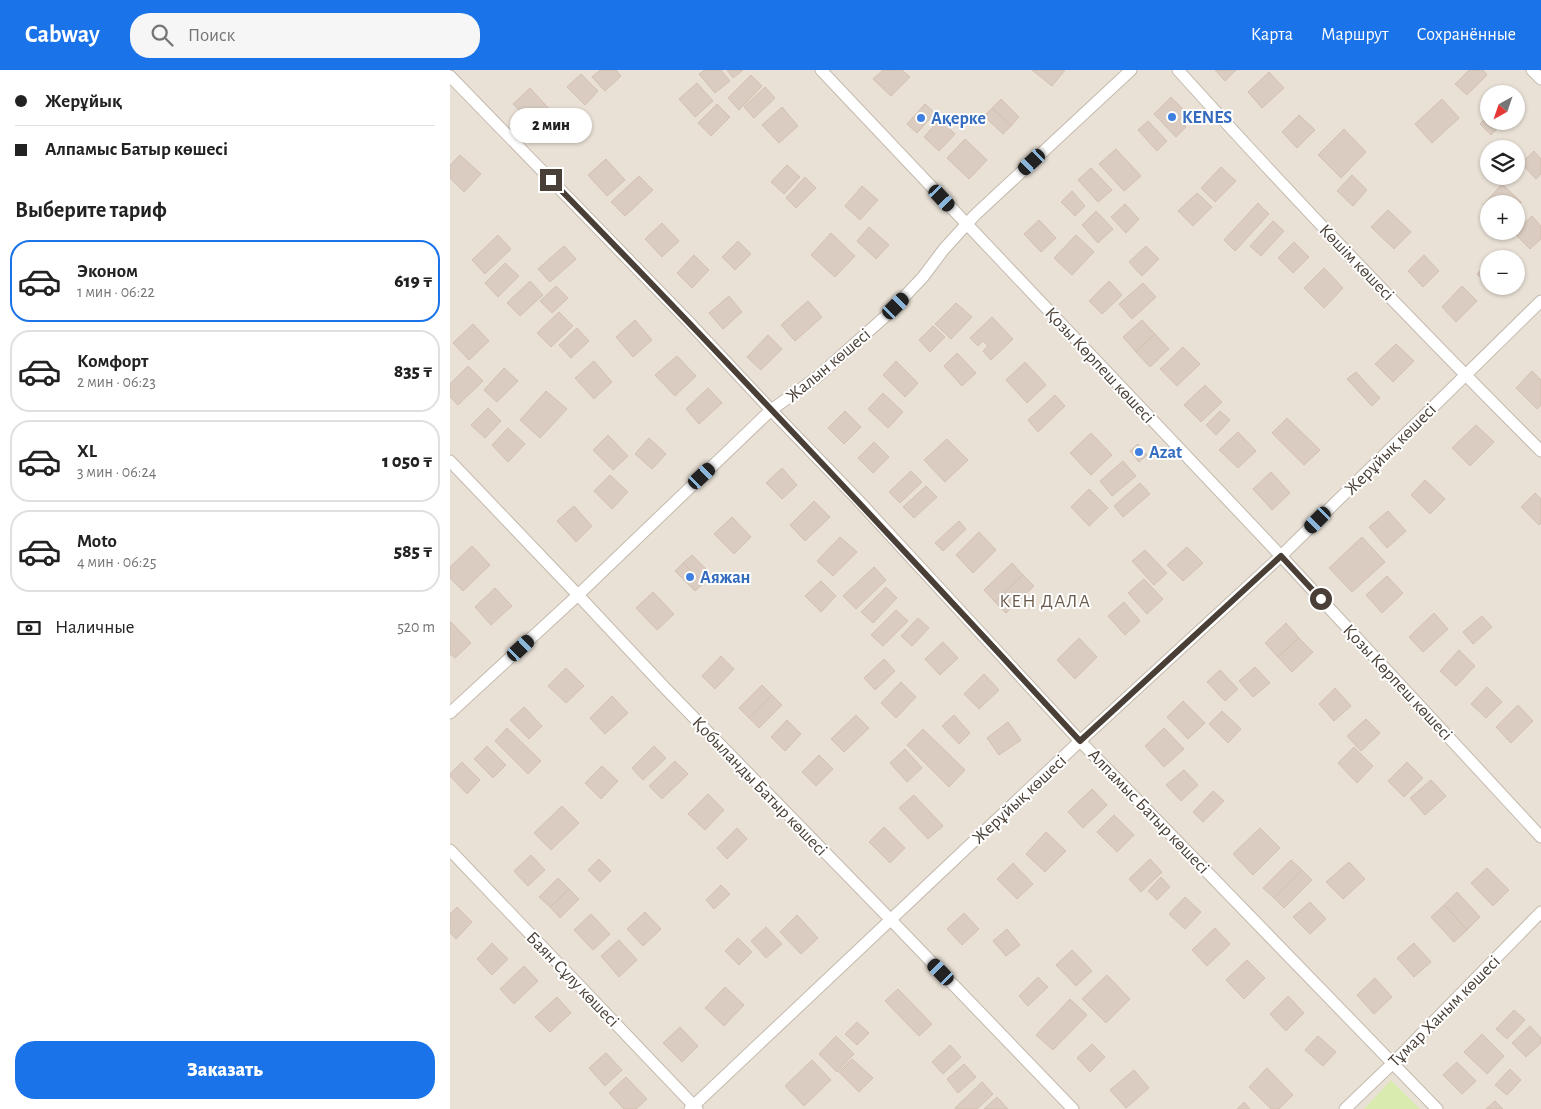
<!DOCTYPE html>
<html lang="ru">
<head>
<meta charset="utf-8">
<style>
  body { margin:0; font-family:"Alegreya Sans",sans-serif; background:#f6f6f6; color:#222; height:100vh; display:flex; flex-direction:column; font-size:19px; white-space:nowrap }
  * { box-sizing:border-box; margin:0 }
  p { font-size:16px; color:#767676 }
  .icon { flex:none; width:28px; height:28px; fill:none; stroke:currentColor; stroke-width:2; stroke-linecap:round; stroke-linejoin:round }
  .map { position:relative; flex:1; overflow:hidden }
  .drawer { display:flex; flex-direction:column; background:#fff; width:450px }
  .drawer>* { flex:none }
  .hud { display:grid; align-content:center; height:110px; padding:0 15px; background:#fff }
  .needle { width:32px; rotate:220deg }
  .buttons { position:absolute; left:1030px; top:15px; display:grid; gap:10px }
  .buttons a { display:grid; place-items:center; width:45px; height:45px; border-radius:50%; background:#fff; box-shadow:0 1px 4px #0004; font-size:25px }
  .end { position:absolute; width:22px; height:22px; margin:-11px; border:6px solid #493f36; background:#fff; box-shadow:0 0 0 2px #fff }
  .from { border-radius:50% }
  .bubble { position:absolute; height:35px; border-radius:18px; background:#fff; box-shadow:0 1px 4px #0004; font-size:16px; font-weight:800; line-height:35px; text-align:center }
  .car { position:absolute; width:15px; height:30px; margin:-15px -8px; border-radius:6px; box-shadow:0 0 4px 1px #0007; background:linear-gradient(#222 24%,#8ab4d8 0 40%,#222 0 76%,#8ab4d8 0 86%,#222 0) }
  .hud b { display:flex; align-items:center; gap:18px; height:48px; font-size:19px }
  .hud b+b { border-top:1px solid #e0e0e0 }
  .hud i { width:12px; height:12px; background:#222 }
  ul { padding:0; list-style:none }
  li { display:flex; align-items:center; gap:15px; height:82px; margin:0 10px 8px; padding:0 5px; border:2px solid #e0e0e0; border-radius:20px }
  li div { flex:1 }
  li b { display:block; font-size:19px }
  li em { font-style:normal; font-weight:800 }
  li.current { border-color:#1a73e8 }
  li>.icon { width:45px; height:45px; stroke-width:1.5 }
  h2 { padding:0 15px; font-size:22px; line-height:60px }
  .pay { display:flex; align-items:center; gap:12px; height:55px; padding:0 15px; font-size:19px }
  .pay p { margin-inline-start:auto }
  .action { display:flex; gap:10px; margin-top:auto; padding:10px 15px }
  .action a { flex:1; height:58px; border-radius:20px; background:#1a73e8; color:#fff; font-size:20px; font-weight:800; line-height:58px; text-align:center }
  header { display:flex; align-items:center; gap:30px; box-sizing:border-box; height:70px; padding:0 25px; background:#1a73e8; color:#fff }
  header strong { font-size:24px }
  nav { display:flex; gap:28px; margin-inline-start:auto; font-size:18px }
  .search { width:350px; height:45px; background:#f6f6f6; display:flex; align-items:center; gap:12px; box-sizing:border-box; padding:0 18px; border-radius:20px; color:#767676; font-size:19px }
  main { display:flex; flex:1; min-height:0 }
  .map>svg:first-child { display:block }
  .residential { fill:#e9e1d6; fill-rule:evenodd }
  .green { fill:#d9ebaf }
  .building { fill:#daccc0; stroke:#d3c0b0 }
  .lines { fill:none; stroke-linecap:round; stroke-linejoin:round }
  .minor-casing { stroke:#c4b9ad; stroke-width:13 }
  .minor { stroke:#fff; stroke-width:11 }
  .route { stroke:#493f36; stroke-width:6 }
  .shop-dot { fill:#3f7fe0; stroke:#fff; stroke-width:2 }
  .labels { text-anchor:middle; stroke-width:4; stroke-linejoin:round; paint-order:stroke }
  .shop-label { font-size:18px; font-weight:bold; fill:#366cbe; stroke:#fff; text-anchor:start }
  .street-label { font-size:18px; fill:#493f36; stroke:#fff }
  .neighbourhood-label { font-size:19px; letter-spacing:1px; fill:#6c5b4d; stroke:#fff }
</style>
</head>
<body>
<header>
<strong>Cabway</strong>
<div class="search"><svg class="icon" aria-label="search" viewBox="0 0 24 24"><circle cx="10" cy="10" r="6"/><path d="M15 15l6 6"/></svg>Поиск</div>
<nav><a>Карта</a><a>Маршрут</a><a>Сохранённые</a></nav>
</header>
<main>
<section class="drawer">
<div class="hud">
<b><i class="from"></i>Жерұйық</b>
<b><i></i>Алпамыс Батыр көшесі</b>
</div>
<h2>Выберите тариф</h2>
<ul>
<li class="current"><svg class="icon" aria-label="car" viewBox="0 0 24 24"><path d="M5 17H2v-5l4-1 3-4h7l3 4 3 1v5h-3M9 17h6M6 11h13"/><circle cx="7" cy="17" r="2"/><circle cx="17" cy="17" r="2"/></svg><div><b>Эконом</b><p>1 мин · 06:22</p></div><em>619 ₸</em></li>
<li><svg class="icon" aria-label="car" viewBox="0 0 24 24"><path d="M5 17H2v-5l4-1 3-4h7l3 4 3 1v5h-3M9 17h6M6 11h13"/><circle cx="7" cy="17" r="2"/><circle cx="17" cy="17" r="2"/></svg><div><b>Комфорт</b><p>2 мин · 06:23</p></div><em>835 ₸</em></li>
<li><svg class="icon" aria-label="car" viewBox="0 0 24 24"><path d="M5 17H2v-5l4-1 3-4h7l3 4 3 1v5h-3M9 17h6M6 11h13"/><circle cx="7" cy="17" r="2"/><circle cx="17" cy="17" r="2"/></svg><div><b>XL</b><p>3 мин · 06:24</p></div><em>1 050 ₸</em></li>
<li><svg class="icon" aria-label="car" viewBox="0 0 24 24"><path d="M5 17H2v-5l4-1 3-4h7l3 4 3 1v5h-3M9 17h6M6 11h13"/><circle cx="7" cy="17" r="2"/><circle cx="17" cy="17" r="2"/></svg><div><b>Moto</b><p>4 мин · 06:25</p></div><em>585 ₸</em></li>
</ul>
<div class="pay"><svg class="icon" aria-label="cash" viewBox="0 0 24 24"><path d="M3 7h18v10H3z"/><circle cx="12" cy="12" r="2"/></svg>Наличные<p>520 m</p></div>
<div class="action"><a>Заказать</a></div>
</section>
<div class="map">
<svg width="1091" height="1039" viewBox="0 0 1091 1039">
  <rect width="100%" height="100%" fill="#f5efe8"/>
  <path class="residential" d="M0 0H1091V1039H0ZM1039 24H1066V51H1039ZM1039 79H1066V106H1039ZM1039 134H1066V161H1039ZM1039 189H1066V216H1039Z"/>
  <path class="green" d="M941 1010 970 1039H914Z"/>
  <g class="building">
    <path d="M150 0H166L171 6 155 21 142 7Z"/>
    <path d="M255 0H271L280 11 265 23 249 4Z"/>
    <path d="M277 0H293L283 8Z"/>
    <path d="M433 0H452L460 7 441 26 423 9Z"/>
    <path d="M582 0H615L602 16Z"/>
    <path d="M765 0H786L775 11Z"/>
    <path d="M1019 0H1033L1037 5 1017 25 1005 14Z"/>
    <path d="M819 2 834 18 812 38 798 22Z"/>
    <path d="M131 4 148 21 135 35 117 17Z"/>
    <path d="M301 5 312 16 289 40 278 28Z"/>
    <path d="M247 13 263 31 245 47 229 29Z"/>
    <path d="M315 17 325 28 304 48 294 37Z"/>
    <path d="M80 18 101 41 85 57 63 34Z"/>
    <path d="M721 27 737 43 729 51 736 57 726 67 704 44Z"/>
    <path d="M551 29 569 47 561 56 542 38Z"/>
    <path d="M992 29 1009 48 982 73 965 54Z"/>
    <path d="M267 34 280 47 261 66 248 53Z"/>
    <path d="M475 34 485 43 467 63 457 54Z"/>
    <path d="M332 37 348 56 329 73 312 55Z"/>
    <path d="M542 38 561 56 553 64 534 46Z"/>
    <path d="M849 45 865 60 847 78 832 62Z"/>
    <path d="M1039 45V51H1055L1041 65 1030 54Z"/>
    <path d="M490 49 505 64 489 81 474 67Z"/>
    <path d="M698 51 717 71 707 81 688 60Z"/>
    <path d="M894 59 916 82 891 108 868 85Z"/>
    <path d="M515 69 537 90 519 109 497 88Z"/>
    <path d="M666 79 691 106 674 121 649 94Z"/>
    <path d="M1084 81 1091 89V104L1086 109 1071 93Z"/>
    <path d="M10 85 31 104 14 122 0 108V95Z"/>
    <path d="M156 89 175 110 157 126 138 105Z"/>
    <path d="M337 95 350 107 334 124 321 112Z"/>
    <path d="M771 97 786 111 765 132 751 118Z"/>
    <path d="M641 98 662 120 648 132 628 110Z"/>
    <path d="M902 105 917 120 903 136 887 121Z"/>
    <path d="M189 106 203 120 175 146 161 132Z"/>
    <path d="M355 107 366 118 346 138 336 128Z"/>
    <path d="M1052 114 1071 132 1066 138V134H1039V140L1033 135Z"/>
    <path d="M412 116 428 130 410 150 395 136Z"/>
    <path d="M622 121 635 136 625 146 611 132Z"/>
    <path d="M747 123 762 137 743 156 728 141Z"/>
    <path d="M808 133 819 144 785 181 774 170Z"/>
    <path d="M675 134 689 149 676 163 661 147Z"/>
    <path d="M938 140 961 162 944 179 921 157Z"/>
    <path d="M646 141 663 159 648 173 632 155Z"/>
    <path d="M1082 146 1091 156V169L1080 179 1064 163Z"/>
    <path d="M589 150 606 168 591 182 574 164Z"/>
    <path d="M823 151 834 161 811 186 800 176Z"/>
    <path d="M212 153 229 171 212 187 195 169Z"/>
    <path d="M419 157 439 175 426 189 407 171Z"/>
    <path d="M381 163 405 186 385 207 361 185Z"/>
    <path d="M48 165 61 179 35 204 22 190Z"/>
    <path d="M626 165 644 182 622 205 604 188Z"/>
    <path d="M288 171 301 184 285 200 272 187Z"/>
    <path d="M844 172 859 187 843 203 828 188Z"/>
    <path d="M114 176 126 189 100 212 88 199Z"/>
    <path d="M696 176 709 189 692 206 679 192Z"/>
    <path d="M244 185 259 200 242 218 227 203Z"/>
    <path d="M974 185 989 201 973 217 958 201Z"/>
    <path d="M55 193 69 206 48 227 35 213Z"/>
    <path d="M1039 193V216L1027 204Z"/>
    <path d="M874 198 893 218 874 238 854 218Z"/>
    <path d="M80 211 93 225 70 246 57 233Z"/>
    <path d="M659 211 672 225 652 244 639 231Z"/>
    <path d="M693 213 706 227 682 249 669 234Z"/>
    <path d="M106 216 118 228 102 243 90 231Z"/>
    <path d="M1012 216 1027 231 1006 252 992 237Z"/>
    <path d="M279 226 292 242 273 259 259 243Z"/>
    <path d="M358 231 372 247 345 271 331 255Z"/>
    <path d="M506 233 522 247 501 269 485 254Z"/>
    <path d="M109 242 123 256 101 277 87 263Z"/>
    <path d="M542 247 563 269 541 290 533 281 538 276 533 271 528 276 520 268Z"/>
    <path d="M185 250 202 270 183 287 166 267Z"/>
    <path d="M692 250 705 264 686 282 673 267Z"/>
    <path d="M23 254 39 271 19 290 3 273Z"/>
    <path d="M483 256 495 267 480 282 469 270Z"/>
    <path d="M127 258 139 271 121 288 109 275Z"/>
    <path d="M705 264 719 279 700 297 686 282Z"/>
    <path d="M318 265 332 279 311 300 297 287Z"/>
    <path d="M946 274 964 291 943 312 925 294Z"/>
    <path d="M733 277 750 294 727 316 710 299Z"/>
    <path d="M507 283 526 303 512 316 494 296Z"/>
    <path d="M227 286 246 306 225 326 205 305Z"/>
    <path d="M144 291 162 312 144 329 125 308Z"/>
    <path d="M446 291 468 313 455 327 433 305Z"/>
    <path d="M575 292 596 315 577 333 556 310Z"/>
    <path d="M18 296 33 311 8 335 0 327V314Z"/>
    <path d="M54 298 68 311 47 332 34 320Z"/>
    <path d="M1082 301 1091 310V335L1087 339 1066 318Z"/>
    <path d="M906 302 930 328 922 336 897 309Z"/>
    <path d="M755 315 772 332 751 352 734 335Z"/>
    <path d="M258 318 272 333 249 354 236 339Z"/>
    <path d="M96 321 117 339 90 368 70 350Z"/>
    <path d="M433 323 453 342 438 358 418 339Z"/>
    <path d="M605 325 615 336 588 362 578 350Z"/>
    <path d="M38 338 51 351 35 368 21 355Z"/>
    <path d="M395 341 411 357 394 374 378 358Z"/>
    <path d="M770 341 780 350 766 365 756 355Z"/>
    <path d="M837 348 870 380 854 395 822 363Z"/>
    <path d="M1026 355 1044 372 1020 396 1002 378Z"/>
    <path d="M58 358 75 374 58 392 42 375Z"/>
    <path d="M788 362 806 381 788 398 769 380Z"/>
    <path d="M641 363 662 385 641 405 620 383Z"/>
    <path d="M158 365 178 386 163 400 143 380Z"/>
    <path d="M199 368 216 384 202 399 185 384Z"/>
    <path d="M497 369 518 390 495 412 474 390Z"/>
    <path d="M424 372 439 387 423 403 408 388Z"/>
    <path d="M688 374 697 385 689 392 680 381Z"/>
    <path d="M673 391 686 406 662 426 650 411Z"/>
    <path d="M332 398 347 415 332 429 316 413Z"/>
    <path d="M461 401 472 412 450 433 439 422Z"/>
    <path d="M821 402 840 423 822 440 803 419Z"/>
    <path d="M160 405 178 422 162 439 144 421Z"/>
    <path d="M975 410 995 429 980 444 961 425Z"/>
    <path d="M690 413 700 424 673 447 664 436Z"/>
    <path d="M476 416 487 427 464 448 453 437Z"/>
    <path d="M639 419 658 438 639 456 621 437Z"/>
    <path d="M1085 423 1091 429V453L1089 455 1071 437Z"/>
    <path d="M364 431 380 447 355 471 340 455Z"/>
    <path d="M124 436 142 456 126 472 107 451Z"/>
    <path d="M938 441 956 461 937 478 919 457Z"/>
    <path d="M282 447 301 467 284 484 264 464Z"/>
    <path d="M509 451 516 459 493 481 485 473Z"/>
    <path d="M529 462 546 480 523 503 506 485Z"/>
    <path d="M390 467 407 482 383 506 367 491Z"/>
    <path d="M912 467 935 492 902 522 879 498Z"/>
    <path d="M22 476 40 495 13 521 0 508V497Z"/>
    <path d="M737 477 753 493 733 511 717 495Z"/>
    <path d="M695 480 717 503 704 515 682 491Z"/>
    <path d="M242 485 262 505 254 513 233 493Z"/>
    <path d="M233 493 254 513 245 521 225 501Z"/>
    <path d="M562 493 573 505 545 532 534 520Z"/>
    <path d="M424 497 436 510 406 539 393 526Z"/>
    <path d="M573 505 584 516 556 543 545 532Z"/>
    <path d="M937 506 953 523 932 543 916 525Z"/>
    <path d="M694 509 713 529 697 544 678 523Z"/>
    <path d="M371 511 386 526 371 542 355 526Z"/>
    <path d="M436 517 447 528 423 553 411 542Z"/>
    <path d="M45 518 62 536 41 555 25 537Z"/>
    <path d="M203 522 224 544 207 560 186 538Z"/>
    <path d="M674 532 690 551 675 565 658 546Z"/>
    <path d="M446 540 458 551 433 576 421 565Z"/>
    <path d="M984 543 998 559 973 582 959 567Z"/>
    <path d="M1032 546 1042 557 1023 574 1013 562Z"/>
    <path d="M468 548 479 558 462 576 451 566Z"/>
    <path d="M0 551 21 573 5 588 0 584Z"/>
    <path d="M836 553 849 568 828 587 815 573Z"/>
    <path d="M629 568 647 587 625 609 607 590Z"/>
    <path d="M849 568 863 582 842 602 828 587Z"/>
    <path d="M493 572 508 588 490 605 475 589Z"/>
    <path d="M1009 580 1025 596 1006 616 990 601Z"/>
    <path d="M271 586 284 599 265 619 252 606Z"/>
    <path d="M434 589 445 601 425 620 414 608Z"/>
    <path d="M805 597 820 613 803 627 789 611Z"/>
    <path d="M116 598 134 616 116 633 98 616Z"/>
    <path d="M770 600 788 619 775 631 757 612Z"/>
    <path d="M534 604 549 620 529 639 514 624Z"/>
    <path d="M451 612 466 627 446 648 431 633Z"/>
    <path d="M312 615 322 625 299 648 289 638Z"/>
    <path d="M1037 617 1052 632 1036 648 1021 634Z"/>
    <path d="M885 618 901 636 884 651 869 634Z"/>
    <path d="M322 625 332 635 309 658 299 648Z"/>
    <path d="M162 626 178 643 155 664 140 648Z"/>
    <path d="M733 631 755 653 738 669 717 647Z"/>
    <path d="M1068 635 1083 651 1061 673 1046 657Z"/>
    <path d="M74 637 92 656 79 669 60 650Z"/>
    <path d="M772 641 791 659 778 673 759 654Z"/>
    <path d="M406 645 419 658 394 682 381 669Z"/>
    <path d="M504 645 520 663 509 674 492 656Z"/>
    <path d="M916 649 930 663 911 681 897 666Z"/>
    <path d="M337 650 351 664 335 681 321 667Z"/>
    <path d="M558 652 571 670 549 685 537 668Z"/>
    <path d="M57 658 91 691 78 704 45 671Z"/>
    <path d="M714 658 734 679 714 697 695 676Z"/>
    <path d="M473 659 515 700 499 717 457 675Z"/>
    <path d="M37 676 56 695 43 708 24 689Z"/>
    <path d="M204 676 216 688 193 710 182 698Z"/>
    <path d="M904 677 923 696 907 713 888 693Z"/>
    <path d="M455 679 472 698 457 712 440 693Z"/>
    <path d="M369 685 383 699 366 716 352 702Z"/>
    <path d="M225 691 238 704 212 729 199 716Z"/>
    <path d="M12 692 30 710 17 724 0 706V704Z"/>
    <path d="M957 692 973 708 954 727 938 711Z"/>
    <path d="M152 696 168 711 151 729 135 713Z"/>
    <path d="M734 700 748 715 731 731 716 715Z"/>
    <path d="M981 710 996 726 975 745 960 728Z"/>
    <path d="M642 719 657 735 633 758 618 742Z"/>
    <path d="M763 721 774 731 753 752 743 742Z"/>
    <path d="M258 724 274 740 255 760 238 744Z"/>
    <path d="M464 725 493 756 478 769 449 738Z"/>
    <path d="M112 736 129 753 101 780 84 763Z"/>
    <path d="M664 745 684 765 667 782 647 762Z"/>
    <path d="M434 757 455 778 440 793 419 772Z"/>
    <path d="M287 758 297 769 277 789 267 778Z"/>
    <path d="M810 758 830 778 803 805 783 784Z"/>
    <path d="M596 762 616 781 595 802 576 784Z"/>
    <path d="M81 785 95 800 78 816 64 801Z"/>
    <path d="M149 789 161 801 150 812 138 800Z"/>
    <path d="M700 789 712 802 691 822 679 809Z"/>
    <path d="M841 790 852 800 824 828 813 818Z"/>
    <path d="M899 792 915 809 893 829 876 812Z"/>
    <path d="M563 793 583 814 567 829 547 809Z"/>
    <path d="M1037 798 1059 820 1043 836 1021 813Z"/>
    <path d="M852 800 862 810 834 838 824 828Z"/>
    <path d="M711 807 720 817 707 830 698 821Z"/>
    <path d="M108 808 119 819 100 837 89 827Z"/>
    <path d="M271 815 280 824 264 839 256 830Z"/>
    <path d="M119 819 129 829 110 848 100 837Z"/>
    <path d="M1007 822 1030 847 1017 860 994 835Z"/>
    <path d="M735 827 751 842 735 859 719 844Z"/>
    <path d="M860 832 876 849 860 864 843 847Z"/>
    <path d="M994 835 1017 860 1004 872 981 847Z"/>
    <path d="M7 837 22 852 6 869 0 863V844Z"/>
    <path d="M195 842 211 859 193 876 177 859Z"/>
    <path d="M514 843 529 859 512 875 497 859Z"/>
    <path d="M141 844 160 864 143 880 124 860Z"/>
    <path d="M347 845 368 868 351 884 330 862Z"/>
    <path d="M316 857 332 874 316 888 301 871Z"/>
    <path d="M765 858 780 874 757 896 742 880Z"/>
    <path d="M557 859 570 875 556 886 543 871Z"/>
    <path d="M288 868 302 882 289 895 275 881Z"/>
    <path d="M169 870 187 890 169 907 151 886Z"/>
    <path d="M42 873 58 889 42 905 27 889Z"/>
    <path d="M964 873 981 892 964 907 947 888Z"/>
    <path d="M622 880 642 901 626 916 606 895Z"/>
    <path d="M797 890 815 908 794 929 776 910Z"/>
    <path d="M74 896 88 911 64 934 50 919Z"/>
    <path d="M657 905 680 929 656 953 632 929Z"/>
    <path d="M588 907 598 917 578 936 569 926Z"/>
    <path d="M925 908 942 927 924 944 907 925Z"/>
    <path d="M275 917 294 935 274 956 255 938Z"/>
    <path d="M448 919 482 954 469 966 435 931Z"/>
    <path d="M838 926 854 943 836 961 820 944Z"/>
    <path d="M107 927 121 943 100 962 85 947Z"/>
    <path d="M620 929 637 945 603 980 586 965Z"/>
    <path d="M1064 940 1075 950 1057 969 1046 959Z"/>
    <path d="M407 952 419 963 407 975 395 964Z"/>
    <path d="M1080 956 1091 968V973L1076 987 1062 973Z"/>
    <path d="M230 957 248 976 232 992 213 973Z"/>
    <path d="M1032 964 1054 986 1037 1004 1014 982Z"/>
    <path d="M386 966 404 984 387 1002 369 984Z"/>
    <path d="M868 966 886 982 873 996 855 980Z"/>
    <path d="M642 974 655 987 640 1002 627 988Z"/>
    <path d="M500 975 511 987 493 1004 482 992Z"/>
    <path d="M156 983 172 1000 155 1016 139 998Z"/>
    <path d="M402 989 423 1008 409 1022 389 1002Z"/>
    <path d="M362 990 381 1010 354 1036 335 1016Z"/>
    <path d="M1007 992 1026 1011 1012 1024 993 1005Z"/>
    <path d="M514 994 526 1007 508 1023 497 1009Z"/>
    <path d="M817 998 843 1025 829 1039H821L799 1017Z"/>
    <path d="M1060 999 1071 1010 1057 1025 1045 1015Z"/>
    <path d="M684 1000 699 1018 676 1038 660 1020Z"/>
    <path d="M176 1007 197 1029 186 1039H174L159 1023Z"/>
    <path d="M532 1012 543 1024 527 1039H506L505 1038Z"/>
    <path d="M547 1027 558 1039H534Z"/>
    <path d="M1045 1031 1053 1039H1036Z"/>
    <path d="M794 1032 800 1039H787Z"/>
  </g>
  <g class="lines">
    <g class="minor-casing">
      <g id="minor">
        <path d="M371 0 831 486 1091 767"/>
        <path d="M728 0C845 130 967 257 1091 381"/>
        <path d="M1082 0 1091 9"/>
        <path d="M0 6 237 250 321 340 407 429 630 671 987 1039"/>
        <path d="M0 391 128 525 216 619 441 850 623 1039"/>
        <path d="M0 643 128 525 321 340 366 308 438 244 473 207 494 179 525 145 681 0"/>
        <path d="M0 780 247 1039"/>
        <path d="M240 1039 630 671 831 486 1091 231"/>
        <path d="M895 1039 943 993 1091 842"/>
      </g>
    </g>
    <use href="#minor" class="minor"/>
  </g>
  <g class="lines">
    <path class="route" d="M101 110C281 294 456 482 630 671L831 486 871 529"/>
  </g>
  <g class="shop-dot">
    <circle cx="722" cy="47" r="5"/>
    <circle cx="471" cy="48" r="5"/>
    <circle cx="689" cy="382" r="5"/>
    <circle cx="240" cy="507" r="5"/>
  </g>
  <g class="labels">
    <g class="shop-label">
      <text x="732" y="53">KENES</text>
      <text x="481" y="54">Ақерке</text>
      <text x="699" y="388">Azat</text>
      <text x="250" y="513">Аяжан</text>
    </g>
    <g class="street-label">
      <text transform="translate(907 192) rotate(46)" y="6">Көшім көшесі</text>
      <text transform="translate(378 295) rotate(-40)" y="6">Жалын көшесі</text>
      <text transform="translate(650 295) rotate(47)" y="6">Қозы Көрпеш көшесі</text>
      <text transform="translate(940 379) rotate(-45)" y="6">Жерұйық көшесі</text>
      <text transform="translate(948 612) rotate(47)" y="6">Қозы Көрпеш көшесі</text>
      <text transform="translate(310 716) rotate(46)" y="6">Қобыланды Батыр көшесі</text>
      <text transform="translate(569 729) rotate(-43)" y="6">Жерұйық көшесі</text>
      <text transform="translate(699 741) rotate(46)" y="6">Алпамыс Батыр көшесі</text>
      <text transform="translate(123 909) rotate(46)" y="6">Баян Сұлу көшесі</text>
      <text transform="translate(994 941) rotate(-45)" y="6">Тұмар Ханым көшесі</text>
    </g>
    <g class="neighbourhood-label">
      <text x="595" y="537">КЕН ДАЛА</text>
    </g>
  </g>
</svg>
<div class="buttons">
<a><svg class="needle" viewBox="-14 -14 28 28"><path d="M0-13l5 13h-10z" fill="#e53935"/><path d="M0 13l5-13h-10z" fill="#767676"/></svg></a>
<a><svg class="icon" aria-label="layers" viewBox="0 0 24 24"><path d="M12 4l9 5-9 5-9-5zM3 14l9 5 9-5"/></svg></a>
<a>+</a>
<a>−</a>
</div>
<i class="end from" style="left:871px;top:529px"></i>
<i class="end" style="left:101px;top:110px"></i>
<div class="bubble" style="left:60px;top:38px;width:82px">2 мин</div>
<i class="car" style="left:582px;top:92px;rotate:227deg"></i>
<i class="car" style="left:492px;top:128px;rotate:137deg"></i>
<i class="car" style="left:446px;top:236px;rotate:45deg"></i>
<i class="car" style="left:252px;top:406px;rotate:47deg"></i>
<i class="car" style="left:868px;top:450px;rotate:225deg"></i>
<i class="car" style="left:71px;top:578px;rotate:47deg"></i>
<i class="car" style="left:491px;top:902px;rotate:316deg"></i>
</div>
</main>
</body>
</html>
